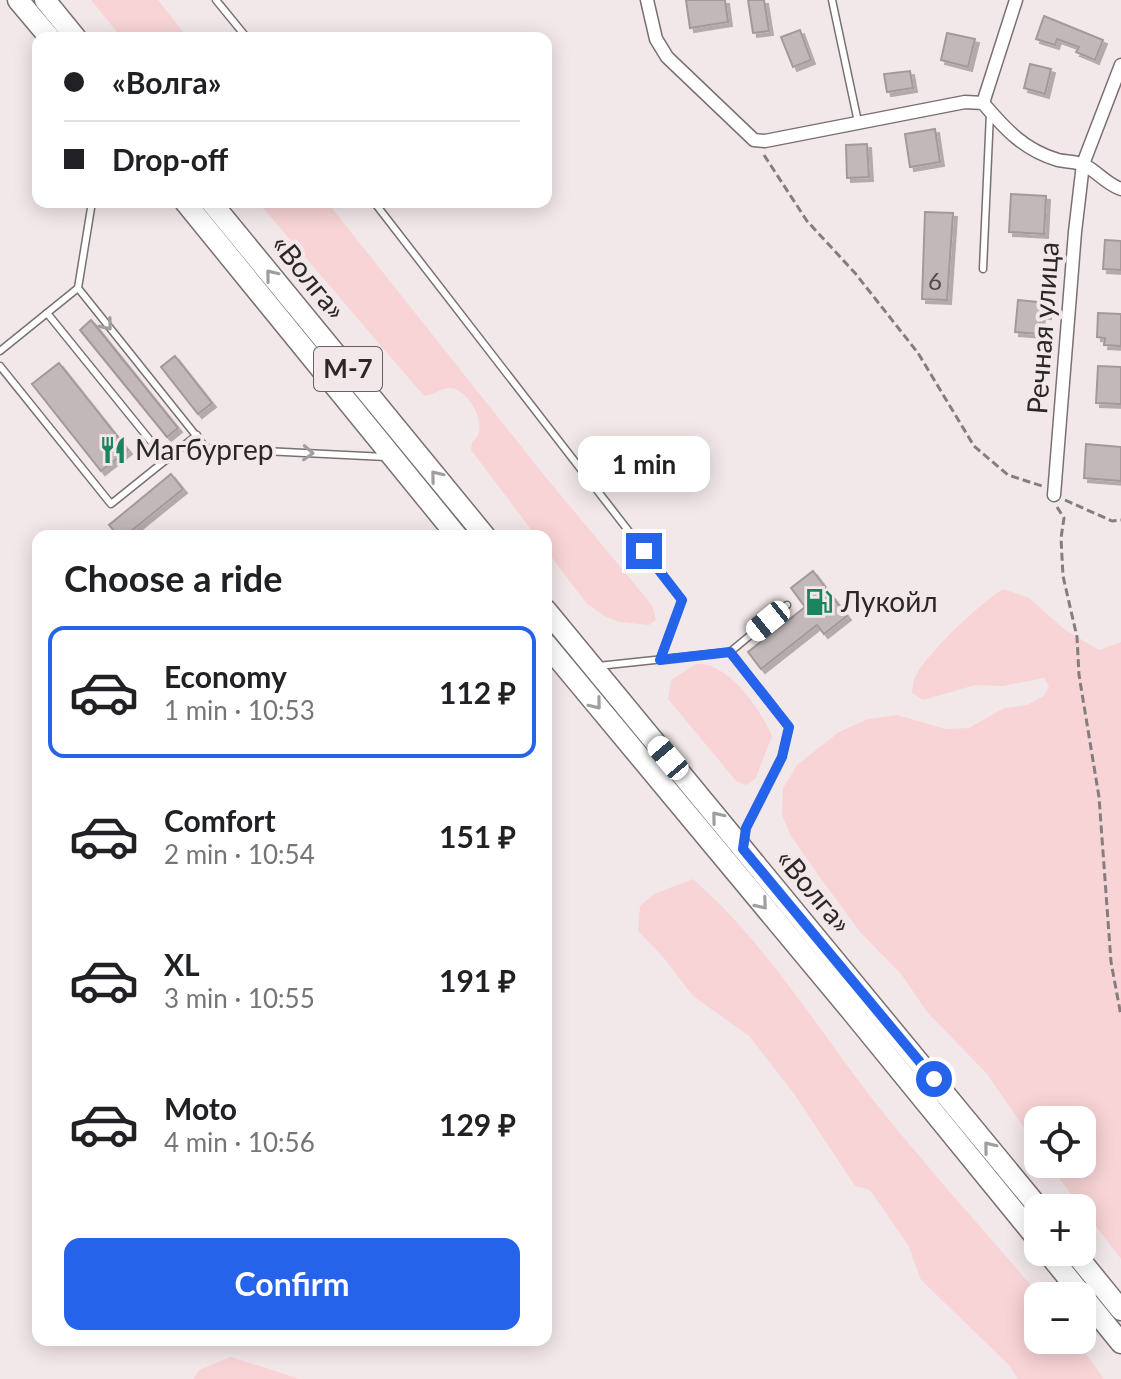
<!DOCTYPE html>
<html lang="en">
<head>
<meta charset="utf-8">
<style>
  body { margin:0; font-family:Lato,sans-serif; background:#f6f6f6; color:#202124; height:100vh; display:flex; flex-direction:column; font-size:30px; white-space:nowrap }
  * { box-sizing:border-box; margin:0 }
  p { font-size:26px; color:#757577 }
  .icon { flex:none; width:44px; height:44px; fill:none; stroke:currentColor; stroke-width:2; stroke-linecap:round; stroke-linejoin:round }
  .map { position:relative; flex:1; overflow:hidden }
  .side { position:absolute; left:32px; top:530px; width:520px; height:816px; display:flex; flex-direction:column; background:#fff; border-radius:16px; box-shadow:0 4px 20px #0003 }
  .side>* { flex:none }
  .guide { position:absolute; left:32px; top:32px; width:520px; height:176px; border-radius:16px; box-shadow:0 4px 20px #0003; display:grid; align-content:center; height:176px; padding:0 32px; background:#fff }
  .controls { position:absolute; left:1024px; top:1106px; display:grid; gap:16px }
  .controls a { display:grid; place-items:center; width:72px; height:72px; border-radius:16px; background:#fff; box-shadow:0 4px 20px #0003; font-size:40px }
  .end { position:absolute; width:36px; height:36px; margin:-18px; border:10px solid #2563eb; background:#fff; box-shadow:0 0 0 4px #fff }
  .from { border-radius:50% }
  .bubble { position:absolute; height:56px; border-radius:16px; background:#fff; box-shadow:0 4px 20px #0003; font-size:26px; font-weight:700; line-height:56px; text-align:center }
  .car { position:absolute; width:24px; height:48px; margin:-24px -12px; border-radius:10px; box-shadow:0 0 6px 2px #0007; background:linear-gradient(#fff 24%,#345 0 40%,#fff 0 76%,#345 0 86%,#fff 0) }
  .guide b { display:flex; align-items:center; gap:28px; height:76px; font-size:30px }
  .guide b+b { border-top:2px solid #e0e0e0 }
  .guide i { width:20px; height:20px; background:#202124 }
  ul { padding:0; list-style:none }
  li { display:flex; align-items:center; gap:24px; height:132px; margin:0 16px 12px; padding:0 16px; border:4px solid transparent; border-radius:16px }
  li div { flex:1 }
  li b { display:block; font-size:30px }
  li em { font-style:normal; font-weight:700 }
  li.on { border-color:#2563eb }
  li>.icon { width:72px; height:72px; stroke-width:1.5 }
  h2 { padding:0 32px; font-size:36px; line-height:96px }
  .primary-button { display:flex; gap:16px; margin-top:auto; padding:16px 32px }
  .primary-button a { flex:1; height:92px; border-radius:16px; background:#2563eb; color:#fff; font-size:32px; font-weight:700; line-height:92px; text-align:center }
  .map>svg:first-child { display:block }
  .green { fill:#f8d4d6 }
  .building { fill:#c2b8b9; stroke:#a3999a; stroke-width:2; filter:url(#shadow) }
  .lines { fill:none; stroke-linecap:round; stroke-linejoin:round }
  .service-casing { stroke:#797071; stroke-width:9 }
  .minor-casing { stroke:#797071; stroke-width:15 }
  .trunk-casing { stroke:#797071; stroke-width:23 }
  .path { stroke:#857e7f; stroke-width:3; stroke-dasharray:8 4; stroke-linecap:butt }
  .service { stroke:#fff; stroke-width:6 }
  .minor { stroke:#fff; stroke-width:12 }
  .trunk { stroke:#fff; stroke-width:20 }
  .oneway { stroke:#a09e9e }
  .route { stroke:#2563eb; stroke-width:10 }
  .labels { text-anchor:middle; stroke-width:8; stroke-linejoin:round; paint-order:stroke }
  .number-label { font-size:24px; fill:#514b4c }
  .shield { fill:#f3e8e9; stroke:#676162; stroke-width:2 }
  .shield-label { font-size:26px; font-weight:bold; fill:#2b2728 }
  .street-label { font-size:28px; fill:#2b2728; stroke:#f3e8e9 }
  .poi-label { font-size:28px; fill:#2b2728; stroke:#f3e8e9; text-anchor:start }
</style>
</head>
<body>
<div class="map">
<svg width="1121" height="1379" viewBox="0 0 1121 1379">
  <defs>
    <filter id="shadow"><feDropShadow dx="4" dy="4" stdDeviation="0" flood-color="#0004"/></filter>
  </defs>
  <rect width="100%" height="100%" fill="#f3e8e9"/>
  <g class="green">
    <path d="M91 0H158L188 38H122Z"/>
    <path d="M258 202H327L544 475 652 605 656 620 649 625 620 622 606 617 587 604 546 550V536H536L471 450 472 442C492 429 468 388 450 388 441 388 434 395 425 396L417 388Z"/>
    <path d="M1003 589 1029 598 1065 630 1099 650 1121 642V1259L1048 1164H1082V1120H1038V1148L987 1074 927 1012 901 974 860 932 816 872 791 836 782 815 783 788 797 765 839 732 868 719 897 715 946 729 969 728 1004 708 1027 705 1044 696 1049 686 1044 678 1003 686 975 685 923 700 912 693C913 687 913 680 916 675 930 650 979 604 1003 589Z"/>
    <path d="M696 664C729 662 760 709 772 736L756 778 747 785 737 782 668 699 671 680Z"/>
    <path d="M693 879C766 943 815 1025 874 1101 927 1168 985 1231 1040 1296H1038V1340H1076L1104 1379H1018L1009 1365 921 1280 908 1245 870 1190 855 1186 795 1095 749 1036 693 996 663 957 638 931 640 906 654 894Z"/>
    <path d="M231 1357 300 1379H193L199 1370Z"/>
  </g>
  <g class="building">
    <path d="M686 0H725L728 22 690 28Z"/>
    <path d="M748 0H764L769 31 753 33Z"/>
    <path d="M1044 16 1103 40 1095 60 1076 52 1079 47 1057 39 1055 45 1036 39Z"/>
    <path d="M800 30 811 60 793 67 781 37Z"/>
    <path d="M947 33 975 39 968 67 941 60Z"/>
    <path d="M1030 64 1051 69 1045 94 1024 88Z"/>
    <path d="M910 71 913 88 887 92 884 74Z"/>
    <path d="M935 129 940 162 910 167 905 134Z"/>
    <path d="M867 144 869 177 847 178 846 145Z"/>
    <path d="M1011 194 1046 196 1044 234 1009 232Z"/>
    <path d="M925 212 953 213 947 300 922 299Z"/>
    <path d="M1105 240 1121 241V270L1103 269Z"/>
    <path d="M1018 300 1048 303 1047 315 1041 314 1039 334 1015 332Z"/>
    <path d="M1098 313 1121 314V346L1104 345 1105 338 1097 337Z"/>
    <path d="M91 320 178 428 167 437 80 330Z"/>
    <path d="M175 356 212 403 198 414 161 367Z"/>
    <path d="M59 363 128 450 101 471 32 384Z"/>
    <path d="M1098 366 1121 367V404L1096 403Z"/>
    <path d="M1086 444 1121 447V481L1084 478Z"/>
    <path d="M171 474 183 489 125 536H118L109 525Z"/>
    <path d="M813 571 847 616 824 634 817 625 761 669 748 652 805 607 791 588Z"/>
  </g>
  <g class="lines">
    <g class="service-casing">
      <g id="service">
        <path d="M216 0 247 38"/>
        <path d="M832 0 858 122"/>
        <path d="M92 202 78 288 206 448 386 457"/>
        <path d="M374 202 682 600 660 660"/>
        <path d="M983 269 990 113"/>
        <path d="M47 313 166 460"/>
        <path d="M0 351 78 288"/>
        <path d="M0 366 111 504 197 435"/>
        <path d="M730 652 787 605"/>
        <path d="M598 666 730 652 789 727 782 757 746 828 744 842"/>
      </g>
    </g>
    <g class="minor-casing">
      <g id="minor">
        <path d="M647 0 656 39 667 57 754 140 765 141 965 102 983 103C1005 129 1024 150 1058 160 1066 162 1076 161 1084 165 1097 171 1106 184 1121 189"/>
        <path d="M983 103 1016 0"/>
        <path d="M1054 495 1075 232 1083 164 1121 65"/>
      </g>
    </g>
    <g class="trunk-casing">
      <g id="trunk">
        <path d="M18 0 50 38"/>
        <path d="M45 0 76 38"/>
        <path d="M185 202 457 536"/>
        <path d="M211 202 485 536"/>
        <path d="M546 610 1039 1208"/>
        <path d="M546 644 852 1012 1038 1240"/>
        <path d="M1047 1252 1121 1343"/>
        <path d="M1074 1252 1121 1310"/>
      </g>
    </g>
    <g class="path">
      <path d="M764 155 807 221 855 273 918 353 974 446 1008 475 1042 486"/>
      <path d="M1065 500 1112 521 1121 520"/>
      <path d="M1057 507 1064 518 1061 538 1063 576 1077 637 1079 675 1099 797 1111 962 1121 1016"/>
    </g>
    <use href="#service" class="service"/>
    <use href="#minor" class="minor"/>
    <use href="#trunk" class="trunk"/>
  </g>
  <defs><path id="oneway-chevron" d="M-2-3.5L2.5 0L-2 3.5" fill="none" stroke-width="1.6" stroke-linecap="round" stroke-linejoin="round" transform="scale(2)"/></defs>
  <g class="oneway">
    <use href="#oneway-chevron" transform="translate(271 275) rotate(-129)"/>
    <use href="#oneway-chevron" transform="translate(107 325) rotate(51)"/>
    <use href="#oneway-chevron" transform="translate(308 453) rotate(3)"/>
    <use href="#oneway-chevron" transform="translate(436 476) rotate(-129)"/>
    <use href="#oneway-chevron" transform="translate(596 704) rotate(51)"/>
    <use href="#oneway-chevron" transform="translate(717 817) rotate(-129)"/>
    <use href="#oneway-chevron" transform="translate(762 904) rotate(50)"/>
    <use href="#oneway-chevron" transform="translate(989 1147) rotate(-129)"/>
  </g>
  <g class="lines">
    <path class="route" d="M644 551 682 600 660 660 730 652 789 727 782 757 746 828 743 849 934 1079"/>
  </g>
  <defs>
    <g id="restaurant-bare" transform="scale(2.16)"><path d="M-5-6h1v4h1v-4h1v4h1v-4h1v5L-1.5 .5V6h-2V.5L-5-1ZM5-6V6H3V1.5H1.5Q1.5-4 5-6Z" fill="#1a845f" stroke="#f3e8e9" stroke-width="2.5" paint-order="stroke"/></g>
    <g id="fuel-bare" transform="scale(2.16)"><path d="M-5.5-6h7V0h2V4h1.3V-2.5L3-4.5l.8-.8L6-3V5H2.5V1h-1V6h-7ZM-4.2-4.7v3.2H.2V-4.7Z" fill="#1a845f" stroke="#f3e8e9" stroke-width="2.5" paint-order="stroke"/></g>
  </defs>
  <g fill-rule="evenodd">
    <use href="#restaurant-bare" x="113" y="450"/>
    <use href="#fuel-bare" x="819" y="602"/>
  </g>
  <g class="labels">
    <g class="number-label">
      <text x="935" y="290">6</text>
    </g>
    <rect class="shield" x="314" y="347" width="68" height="44" rx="6"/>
    <g class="shield-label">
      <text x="348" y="378">М-7</text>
    </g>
    <g class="street-label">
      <text transform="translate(309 277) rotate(51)" y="10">«Волга»</text>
      <text transform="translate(1043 328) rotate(-86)" y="10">Речная улица</text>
      <text transform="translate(814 891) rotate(50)" y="10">«Волга»</text>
    </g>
    <g class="poi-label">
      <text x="135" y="460">Магбургер</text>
      <text x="841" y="612">Лукойл</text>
    </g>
  </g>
</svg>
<div class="controls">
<a><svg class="icon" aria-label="locate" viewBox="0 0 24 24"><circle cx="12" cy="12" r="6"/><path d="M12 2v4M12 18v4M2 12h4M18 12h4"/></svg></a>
<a>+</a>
<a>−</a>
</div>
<i class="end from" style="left:934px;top:1079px"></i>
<i class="end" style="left:644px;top:551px"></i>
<div class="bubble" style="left:578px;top:436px;width:132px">1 min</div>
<i class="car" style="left:768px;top:621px;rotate:231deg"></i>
<i class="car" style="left:668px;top:758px;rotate:320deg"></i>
<div class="guide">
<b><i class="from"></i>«Волга»</b>
<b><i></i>Drop-off</b>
</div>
<section class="side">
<h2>Choose a ride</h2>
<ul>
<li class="on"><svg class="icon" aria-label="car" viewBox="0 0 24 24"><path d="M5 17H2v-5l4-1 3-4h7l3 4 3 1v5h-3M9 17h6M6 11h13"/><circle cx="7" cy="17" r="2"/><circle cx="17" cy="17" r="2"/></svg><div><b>Economy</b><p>1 min · 10:53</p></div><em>112 ₽</em></li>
<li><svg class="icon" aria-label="car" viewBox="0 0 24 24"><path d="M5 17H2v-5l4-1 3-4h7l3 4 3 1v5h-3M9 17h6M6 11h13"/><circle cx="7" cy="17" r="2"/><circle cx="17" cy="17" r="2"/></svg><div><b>Comfort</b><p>2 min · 10:54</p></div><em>151 ₽</em></li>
<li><svg class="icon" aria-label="car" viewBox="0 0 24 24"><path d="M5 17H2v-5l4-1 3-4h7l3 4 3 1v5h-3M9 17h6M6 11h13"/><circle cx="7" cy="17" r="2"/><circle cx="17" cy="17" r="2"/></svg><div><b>XL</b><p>3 min · 10:55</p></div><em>191 ₽</em></li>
<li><svg class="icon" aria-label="car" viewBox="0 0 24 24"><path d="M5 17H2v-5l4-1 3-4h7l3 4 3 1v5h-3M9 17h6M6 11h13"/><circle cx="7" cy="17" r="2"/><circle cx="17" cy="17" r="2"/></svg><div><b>Moto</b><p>4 min · 10:56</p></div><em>129 ₽</em></li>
</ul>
<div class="primary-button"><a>Confirm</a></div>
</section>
</div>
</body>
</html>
